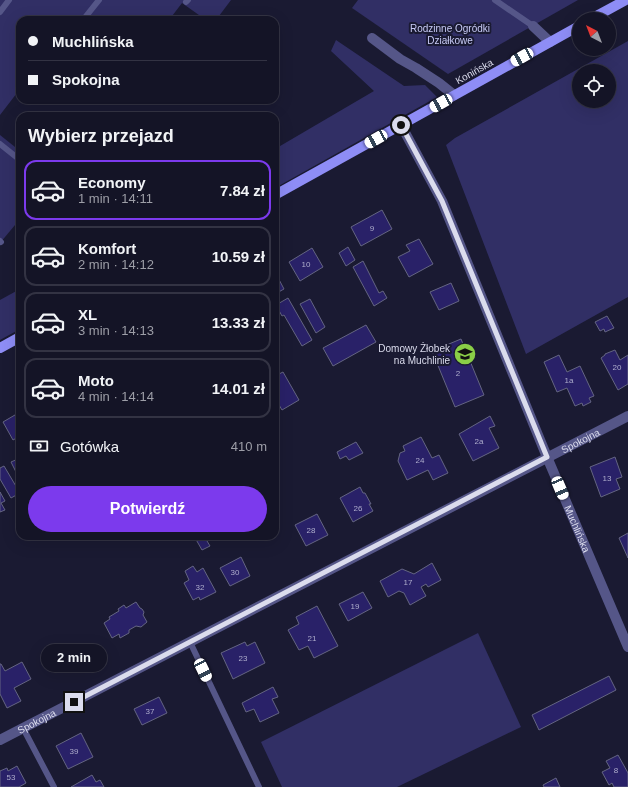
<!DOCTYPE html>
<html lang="pl">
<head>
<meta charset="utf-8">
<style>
  body { margin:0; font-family:Helvetica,sans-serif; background:#212132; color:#f1f3f6; height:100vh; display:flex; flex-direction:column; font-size:15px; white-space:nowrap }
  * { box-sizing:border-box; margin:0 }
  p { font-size:13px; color:#9d9ea7 }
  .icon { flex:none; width:22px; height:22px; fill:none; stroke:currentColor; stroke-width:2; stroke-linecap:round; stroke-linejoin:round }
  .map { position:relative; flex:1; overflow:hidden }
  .drawer { position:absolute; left:16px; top:112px; width:263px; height:428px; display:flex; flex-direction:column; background:#141426; border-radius:12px; box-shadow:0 4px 16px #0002,0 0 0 1px #333343 }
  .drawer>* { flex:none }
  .banner { position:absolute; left:16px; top:16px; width:263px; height:88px; border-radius:12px; box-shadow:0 4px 16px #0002,0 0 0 1px #333343; display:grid; align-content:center; height:88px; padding:0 12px; background:#141426 }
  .needle { width:26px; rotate:318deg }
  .tools { position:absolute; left:572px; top:12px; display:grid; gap:8px }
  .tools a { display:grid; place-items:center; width:44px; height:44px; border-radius:50%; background:#141426; box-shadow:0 4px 16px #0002,0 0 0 1px #333343; font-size:20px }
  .end { position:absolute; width:18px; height:18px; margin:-9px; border:5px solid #dbdced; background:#111; box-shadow:0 0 0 2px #111 }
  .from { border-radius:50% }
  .bubble { position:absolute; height:28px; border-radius:14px; background:#141426; box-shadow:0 4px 16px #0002,0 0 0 1px #333343; font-size:13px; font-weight:700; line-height:28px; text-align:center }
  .car { position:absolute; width:12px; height:24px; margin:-12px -6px; border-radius:5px; box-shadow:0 0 3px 1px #0007; background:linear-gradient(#fff 24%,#345 0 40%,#fff 0 76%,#345 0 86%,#fff 0) }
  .banner b { display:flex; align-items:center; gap:14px; height:38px; font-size:15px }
  .banner b+b { border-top:1px solid #333343 }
  .banner i { width:10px; height:10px; background:#f1f3f6 }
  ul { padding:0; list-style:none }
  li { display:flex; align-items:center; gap:12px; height:60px; margin:0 8px 6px; padding:0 4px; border:2px solid #333343; border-radius:12px }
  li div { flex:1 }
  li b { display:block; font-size:15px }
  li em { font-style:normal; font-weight:700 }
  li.selected { border-color:#7c3aed }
  li>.icon { width:36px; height:36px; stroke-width:1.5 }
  h2 { padding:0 12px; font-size:18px; line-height:48px }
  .pay { display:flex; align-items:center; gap:10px; height:44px; padding:0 12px; font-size:15px }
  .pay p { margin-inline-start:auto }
  .primary-button { display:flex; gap:8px; margin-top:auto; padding:8px 12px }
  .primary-button a { flex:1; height:46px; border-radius:24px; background:#7c3aed; color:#fff; font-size:16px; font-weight:700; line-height:46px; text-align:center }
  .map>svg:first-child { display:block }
  .green { fill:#312f65; fill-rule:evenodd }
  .building { fill:#292168; stroke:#646582 }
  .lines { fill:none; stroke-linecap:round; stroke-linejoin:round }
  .lane { stroke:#555688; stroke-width:6 }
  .street { stroke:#555688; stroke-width:10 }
  .primary { stroke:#8e8df6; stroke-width:10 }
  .route { stroke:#dbdced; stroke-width:5 }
  .labels { text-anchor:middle; stroke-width:4; stroke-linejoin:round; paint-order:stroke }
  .number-label { font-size:8px; fill:#aeadcc }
  .park-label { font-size:10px; fill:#c8cbf6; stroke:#1a1a32 }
  .street-label { font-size:10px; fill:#dbdced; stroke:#1a1a32 }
  .poi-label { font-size:10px; fill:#dbdced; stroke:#1a1a32; text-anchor:end }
</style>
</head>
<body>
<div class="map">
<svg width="628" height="787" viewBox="0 0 628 787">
  <rect width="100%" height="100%" fill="#1a1a32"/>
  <g class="green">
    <path d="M0 0H231L216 20H206L182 3 169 20H20V89L0 115Z"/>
    <path d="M358 0H578L448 74 352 8Z"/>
    <path d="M336 40 404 86 425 85 437 97 275 188V149L374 91 331 51Z"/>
    <path d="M628 41V297L526 354 446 145 455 138ZM579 71H609V101H579Z"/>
    <path d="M0 135 20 151V219L0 243Z"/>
    <path d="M20 289V329L0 340V300Z"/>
    <path d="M478 633 521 727 397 787H282L261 742Z"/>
  </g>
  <g class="building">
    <path d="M382 210 392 229 361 246 351 227Z"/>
    <path d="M419 239 433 264 409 277 398 257 410 251 406 245Z"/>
    <path d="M348 247 355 260 346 266 339 253Z"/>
    <path d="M312 248 323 267 300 281 289 262Z"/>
    <path d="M363 261 379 293 383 291 387 298 374 306 353 267Z"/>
    <path d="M275 272 284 289 275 294Z"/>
    <path d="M451 283 459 301 439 310 430 292Z"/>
    <path d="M288 298 312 340 302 346 284 315 282 316 276 305Z"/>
    <path d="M310 299 325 327 316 333 300 304Z"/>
    <path d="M607 316 614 328 605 332 604 329 600 331 595 322Z"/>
    <path d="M366 325 376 342 333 366 323 348Z"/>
    <path d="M461 339 484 395 455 407 432 351Z"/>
    <path d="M615 350 620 360 628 355V384L618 390 601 358 605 355V354Z"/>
    <path d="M559 355 567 372 580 366 594 396 589 398 591 402 583 406 582 403 575 406 567 388 557 392 544 362Z"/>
    <path d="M283 372 299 400 282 410 275 398V376Z"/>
    <path d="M20 412V436L13 440 3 422Z"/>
    <path d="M490 416 495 426 489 428 499 448 473 461 459 434Z"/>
    <path d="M421 437 432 458 439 455 448 473 433 480 428 470 407 480 398 461 400 453 405 451 403 446Z"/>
    <path d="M356 442 363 453 349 460 346 456 340 459 337 452Z"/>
    <path d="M615 457 622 477 616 479 620 489 601 497 590 467Z"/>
    <path d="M20 458V480L11 462Z"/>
    <path d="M4 466 20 493 11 498 0 479V468Z"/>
    <path d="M360 487 363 493H365L371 504H369L373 511 353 522 340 498Z"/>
    <path d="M0 492 5 501 1 503 5 510 0 512Z"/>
    <path d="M317 514 328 535 306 546 295 525Z"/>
    <path d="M628 533V558L619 538Z"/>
    <path d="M194 536H204L210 546 202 550Z"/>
    <path d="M241 557 250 576 230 586 220 568Z"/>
    <path d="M432 563 441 580 428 587 426 584 421 587 426 596 410 605 404 593 399 591 388 597 380 581 402 569 414 574Z"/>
    <path d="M193 566 197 572 203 568 216 592 200 600 199 597 193 600 184 583 189 580 185 571Z"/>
    <path d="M363 592 372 608 348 621 339 604Z"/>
    <path d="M136 602 140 608 142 609 144 612 143 615 147 622 141 627 136 626 129 630V633L120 638 119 634 112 638 104 623 110 619 109 617 119 611 118 609 124 605 126 608Z"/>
    <path d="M317 606 338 646 314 658 308 646 299 650 288 630 299 624 296 617Z"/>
    <path d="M245 642 247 646 255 642 265 663 233 679 221 653Z"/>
    <path d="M22 662 31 679 14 688 21 701 7 708 0 694V664H1L5 671Z"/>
    <path d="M609 676 616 690 539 730 532 715Z"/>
    <path d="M273 687 278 697 272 699 279 713 260 722 254 709 246 712 242 703Z"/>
    <path d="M159 697 167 713 142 725 134 709Z"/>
    <path d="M81 733 93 757 68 769 56 746Z"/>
    <path d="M618 755 628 773V787H614L612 783 609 785 602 772 610 768 606 761Z"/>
    <path d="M17 766 26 783 19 787H0V771L7 768 8 771Z"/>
    <path d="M92 775 96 782 100 780 104 787H71Z"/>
    <path d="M556 778 560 787H544L543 785Z"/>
  </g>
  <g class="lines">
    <g class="lane">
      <path d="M495 0 533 26"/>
      <path d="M186 2 188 0"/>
      <path d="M0 12 9 0"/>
      <path d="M83 20 99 0"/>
      <path d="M0 144 20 160"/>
      <path d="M0 241 1 242"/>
      <path d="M190 642 259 787"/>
      <path d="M23 728 54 787"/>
    </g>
    <g class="street">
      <path d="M533 26 550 42"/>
      <path d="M372 38 400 59 416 68 439 83 454 95"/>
      <path id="s1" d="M401 125 442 201 547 457 628 647"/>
      <path id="s2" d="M0 740 628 416"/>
    </g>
    <g class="primary">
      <path d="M591 19 626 0"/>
      <path d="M275 195 579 26"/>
      <path d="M0 348 20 337"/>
    </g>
  </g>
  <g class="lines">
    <path class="route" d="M74 702 547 457 442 201 401 125"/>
  </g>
  <defs>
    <g id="school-disc" transform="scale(1.15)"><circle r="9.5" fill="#8ace47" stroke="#1a1a32"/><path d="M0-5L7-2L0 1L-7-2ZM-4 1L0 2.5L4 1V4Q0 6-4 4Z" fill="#111"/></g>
  </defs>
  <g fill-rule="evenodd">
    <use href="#school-disc" x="465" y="354"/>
  </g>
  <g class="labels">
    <g class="number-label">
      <text x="372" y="231">9</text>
      <text x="306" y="267">10</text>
      <text x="617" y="370">20</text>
      <text x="458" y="376">2</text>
      <text x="569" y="383">1a</text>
      <text x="479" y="444">2a</text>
      <text x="420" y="463">24</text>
      <text x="607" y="481">13</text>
      <text x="358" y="511">26</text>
      <text x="311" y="533">28</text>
      <text x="235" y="575">30</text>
      <text x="408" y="585">17</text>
      <text x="200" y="590">32</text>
      <text x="355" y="609">19</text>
      <text x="312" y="641">21</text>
      <text x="243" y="661">23</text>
      <text x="150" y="714">37</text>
      <text x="74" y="754">39</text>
      <text x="616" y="773">8</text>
      <text x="11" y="780">53</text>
    </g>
    <g class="park-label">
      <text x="450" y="32">Rodzinne Ogródki<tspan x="450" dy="12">Działkowe</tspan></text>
    </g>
    <g class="street-label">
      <text transform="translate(474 71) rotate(-29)" y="4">Konińska</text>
      <text dy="4" stroke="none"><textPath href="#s2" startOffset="653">Spokojna</textPath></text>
      <text dy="4" stroke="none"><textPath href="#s1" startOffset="441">Muchlińska</textPath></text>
      <text dy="4" stroke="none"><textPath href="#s2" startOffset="41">Spokojna</textPath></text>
    </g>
    <g class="poi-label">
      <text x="450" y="352">Domowy Żłobek<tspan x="450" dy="12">na Muchlinie</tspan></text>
    </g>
  </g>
</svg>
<div class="tools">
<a><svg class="needle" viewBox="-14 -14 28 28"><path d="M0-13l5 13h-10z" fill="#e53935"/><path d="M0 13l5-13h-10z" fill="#9d9ea7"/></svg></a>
<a><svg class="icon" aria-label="locate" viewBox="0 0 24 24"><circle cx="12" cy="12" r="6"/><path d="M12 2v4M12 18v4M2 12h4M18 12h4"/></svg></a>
</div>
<i class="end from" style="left:401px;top:125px"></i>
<i class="end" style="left:74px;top:702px"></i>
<div class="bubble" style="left:41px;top:644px;width:66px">2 min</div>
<i class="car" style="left:522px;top:57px;rotate:241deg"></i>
<i class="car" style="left:441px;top:103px;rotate:241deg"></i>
<i class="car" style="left:376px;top:139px;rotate:241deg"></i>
<i class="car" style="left:560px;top:488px;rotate:157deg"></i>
<i class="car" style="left:203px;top:670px;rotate:154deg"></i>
<div class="banner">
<b><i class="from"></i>Muchlińska</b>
<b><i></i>Spokojna</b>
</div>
<section class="drawer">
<h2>Wybierz przejazd</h2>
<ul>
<li class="selected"><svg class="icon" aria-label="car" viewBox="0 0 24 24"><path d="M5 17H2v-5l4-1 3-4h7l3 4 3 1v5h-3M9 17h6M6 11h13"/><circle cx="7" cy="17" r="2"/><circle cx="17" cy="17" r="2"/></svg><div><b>Economy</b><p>1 min · 14:11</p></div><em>7.84 zł</em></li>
<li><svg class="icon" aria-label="car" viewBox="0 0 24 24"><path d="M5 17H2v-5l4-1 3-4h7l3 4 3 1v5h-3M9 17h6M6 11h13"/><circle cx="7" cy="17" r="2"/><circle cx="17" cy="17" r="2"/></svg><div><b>Komfort</b><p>2 min · 14:12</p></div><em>10.59 zł</em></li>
<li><svg class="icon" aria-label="car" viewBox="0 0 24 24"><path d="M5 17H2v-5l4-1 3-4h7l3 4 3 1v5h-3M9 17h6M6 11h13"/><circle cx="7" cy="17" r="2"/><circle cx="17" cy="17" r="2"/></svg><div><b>XL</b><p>3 min · 14:13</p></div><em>13.33 zł</em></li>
<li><svg class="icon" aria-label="car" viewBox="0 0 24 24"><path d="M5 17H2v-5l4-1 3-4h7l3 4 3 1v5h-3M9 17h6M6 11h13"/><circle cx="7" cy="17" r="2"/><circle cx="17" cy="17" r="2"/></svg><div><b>Moto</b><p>4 min · 14:14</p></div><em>14.01 zł</em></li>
</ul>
<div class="pay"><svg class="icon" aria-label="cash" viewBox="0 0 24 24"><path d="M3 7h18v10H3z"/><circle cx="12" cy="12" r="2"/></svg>Gotówka<p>410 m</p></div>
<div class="primary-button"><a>Potwierdź</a></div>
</section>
</div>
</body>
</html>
